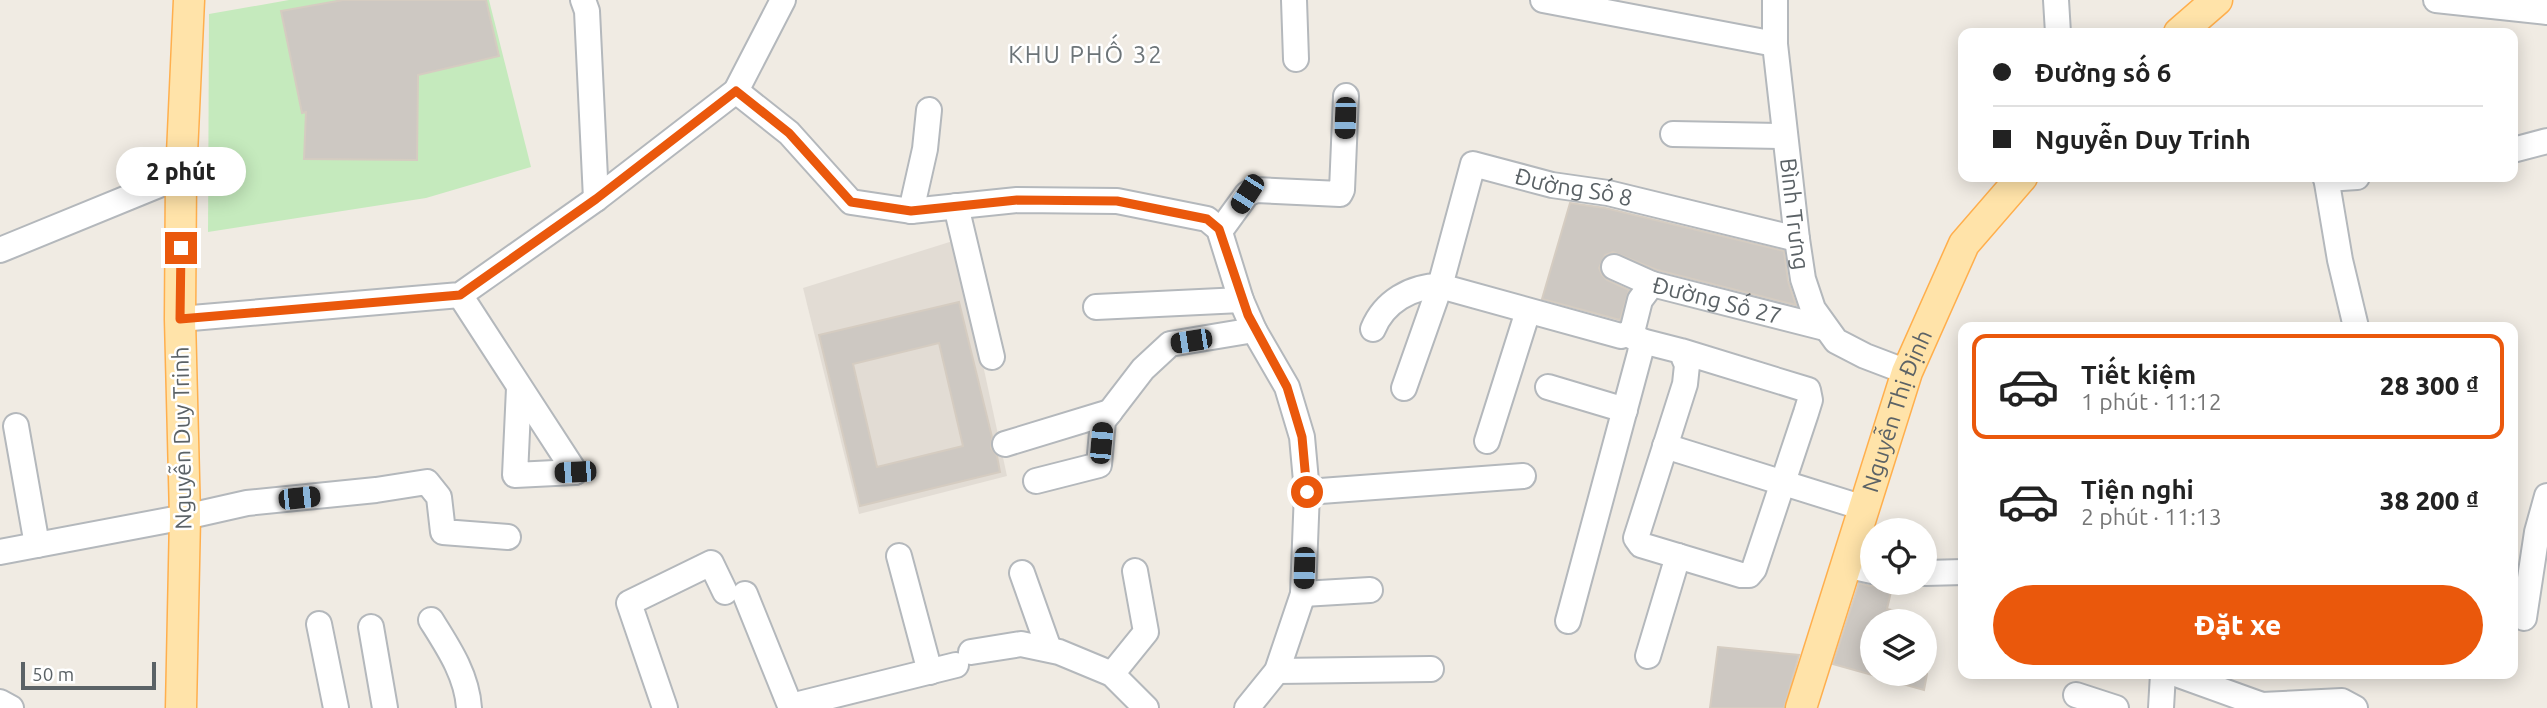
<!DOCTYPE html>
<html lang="vi">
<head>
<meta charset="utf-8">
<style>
  body { margin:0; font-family:Ubuntu,sans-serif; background:#f2f2f2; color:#222; height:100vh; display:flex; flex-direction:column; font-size:26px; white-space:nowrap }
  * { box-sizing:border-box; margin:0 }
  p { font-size:23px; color:#767676 }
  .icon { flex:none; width:38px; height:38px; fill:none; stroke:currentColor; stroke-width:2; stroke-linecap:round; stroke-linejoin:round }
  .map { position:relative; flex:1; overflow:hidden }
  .drawer { position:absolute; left:1958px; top:322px; width:560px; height:357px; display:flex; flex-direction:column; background:#fff; border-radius:14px; box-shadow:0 4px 18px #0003 }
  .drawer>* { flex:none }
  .guide { position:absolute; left:1958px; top:28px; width:560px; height:154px; border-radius:14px; box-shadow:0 4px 18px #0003; display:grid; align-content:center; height:154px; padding:0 35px; background:#fff }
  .controls { position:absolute; left:1860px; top:518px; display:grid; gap:14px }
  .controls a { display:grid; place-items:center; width:77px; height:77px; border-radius:50%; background:#fff; box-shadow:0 4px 18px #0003; font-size:35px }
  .scale { position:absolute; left:21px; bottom:18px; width:135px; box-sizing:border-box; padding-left:7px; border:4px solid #5b6266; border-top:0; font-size:19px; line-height:24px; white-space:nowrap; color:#5b6266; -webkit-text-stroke:5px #fff; paint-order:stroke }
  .end { position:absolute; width:32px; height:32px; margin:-16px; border:9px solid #ea580c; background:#fff; box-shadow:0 0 0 4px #fff }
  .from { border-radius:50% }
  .bubble { position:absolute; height:49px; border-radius:24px; background:#fff; box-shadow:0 4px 18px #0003; font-size:23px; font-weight:800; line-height:49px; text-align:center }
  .car { position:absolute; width:21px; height:42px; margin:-21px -10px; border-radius:9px; box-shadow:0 0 5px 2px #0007; background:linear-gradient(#222 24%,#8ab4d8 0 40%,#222 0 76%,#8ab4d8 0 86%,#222 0) }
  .guide b { display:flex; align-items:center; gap:24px; height:66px; font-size:26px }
  .guide b+b { border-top:2px solid #e0e0e0 }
  .guide i { width:18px; height:18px; background:#222 }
  ul { padding:12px 0 0; list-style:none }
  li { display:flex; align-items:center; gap:21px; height:105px; margin:0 14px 10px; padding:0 21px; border:4px solid transparent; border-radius:14px }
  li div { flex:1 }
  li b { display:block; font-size:26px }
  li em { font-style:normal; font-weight:800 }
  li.active { border-color:#ea580c }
  li>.icon { width:63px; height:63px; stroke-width:1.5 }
  .primary-button { display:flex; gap:14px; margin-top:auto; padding:14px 35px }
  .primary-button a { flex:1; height:80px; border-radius:42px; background:#ea580c; color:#fff; font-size:28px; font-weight:800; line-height:80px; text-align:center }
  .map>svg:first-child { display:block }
  .education { fill:#e2dcd4 }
  .green { fill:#c5eabd }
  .building { fill:#cdc8c2; stroke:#d5ccc1; stroke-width:2; fill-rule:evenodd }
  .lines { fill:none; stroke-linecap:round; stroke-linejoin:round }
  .minor-casing { stroke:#b4b8bc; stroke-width:28 }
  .major-casing { stroke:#ffaf4d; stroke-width:33 }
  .minor { stroke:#fff; stroke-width:24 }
  .major { stroke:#ffe3a9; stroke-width:30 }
  .route { stroke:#ea580c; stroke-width:9 }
  .labels { text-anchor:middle; stroke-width:5; stroke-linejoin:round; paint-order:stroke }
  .street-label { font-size:23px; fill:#5b6266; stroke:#fff }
  .neighbourhood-label { font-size:24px; letter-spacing:2px; fill:#6c7478; stroke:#fff }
</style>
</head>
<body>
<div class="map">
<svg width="2547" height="708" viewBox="0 0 2547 708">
  <rect width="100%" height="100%" fill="#f0ebe3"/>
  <path class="education" d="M956 240 1007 476 859 514 803 288Z"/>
  <path class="green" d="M289 0H489L531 167 426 198 208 232 209 14Z"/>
  <g class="building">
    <path d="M343 0H486L499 56 418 75 417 160 304 159 306 112 302 113 281 11Z"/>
    <path d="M1570 203 1605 208 1784 251 1788 281 1796 305 1657 270 1613 252 1605 255 1599 268 1602 275 1607 280 1629 290 1620 320 1542 299Z"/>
    <path d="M959 302 992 437 991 448 997 456 1000 472 860 506 819 335ZM939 343 963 446 877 467 853 364Z"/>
    <path d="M1859 583 1869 586 1893 583 1887 609 1915 615 1914 621H1872V675L1833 664Z"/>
    <path d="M1718 647 1799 655 1784 708H1710Z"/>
    <path d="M1881 674H1927L1924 690 1881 678Z"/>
  </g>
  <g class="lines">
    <g class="minor-casing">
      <g id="minor">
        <path d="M583 0 587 11 596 199"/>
        <path d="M1294 0 1296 59"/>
        <path d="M1543 0 1775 44"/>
        <path id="s1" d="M1775 0V44L1797 239 1803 279 1813 309 1836 341 1865 356 1907 372"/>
        <path d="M2056 0 2058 33"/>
        <path d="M2436 0 2547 12"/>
        <path d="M736 91 789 133 851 202 911 211 1017 200 1117 201 1207 219 1219 229 1241 300 1254 330 1287 387 1302 437 1307 492 1303 594 1277 671 1247 708"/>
        <path d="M1673 134 1785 136"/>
        <path d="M2513 150 2547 141"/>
        <path d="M2326 177 2340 260 2356 327"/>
        <path d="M2326 179 2357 177"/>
        <path d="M956 206 992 357"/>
        <path d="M911 211 925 149 929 110"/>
        <path d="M1219 229 1223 227 1247 194 1256 190 1340 194 1342 190 1346 96"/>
        <path d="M0 250 181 176"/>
        <path d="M1614 267 1652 284"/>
        <path d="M460 295 575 472"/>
        <path d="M1096 307 1241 300"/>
        <path d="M180 319 460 295 596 199 736 91 783 0"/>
        <path id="s2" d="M1373 329C1384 302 1411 286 1440 286L1621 336 1632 332 1640 300 1652 284 1825 328"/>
        <path d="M1642 341 1681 351 1687 365 1685 384 1636 538 1641 545 1741 575H1749L1754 569 1806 413 1810 400 1808 390 1681 351"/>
        <path d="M1548 387 1625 410"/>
        <path d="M519 388 515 475 575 472"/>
        <path id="s3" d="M1404 388 1440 286 1473 164 1552 185 1608 193 1797 239"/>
        <path d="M16 426 37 545"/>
        <path d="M1487 441 1528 311"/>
        <path d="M1005 444 1110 412"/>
        <path d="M1665 446 1864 508"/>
        <path d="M1036 481 1099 465 1103 421 1143 369 1170 344 1254 330"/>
        <path d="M1307 492 1523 476"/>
        <path d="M0 552 185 517 247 503 376 490 427 482 439 497 443 532 508 537"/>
        <path d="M899 556 930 672"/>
        <path d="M1845 565 1872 571"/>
        <path d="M1022 573 1049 649"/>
        <path d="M1925 573 1964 572"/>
        <path d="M745 594 791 708"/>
        <path d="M1303 594 1370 590"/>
        <path d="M2524 618 2537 532 2547 496"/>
        <path d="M431 620C448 647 467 675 469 708"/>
        <path d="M1568 621 1640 353 1642 341 1629 335"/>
        <path d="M319 624 336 708"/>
        <path d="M371 627 385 708"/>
        <path d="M971 652 1021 644 1059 652 1112 674 1146 708"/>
        <path d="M1648 656 1678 556"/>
        <path d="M1277 671 1431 669"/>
        <path d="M1112 674 1146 632 1135 571"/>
        <path d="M2176 674 2262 705 2342 701 2355 708"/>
        <path d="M2076 695 2116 708"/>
        <path d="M0 702 11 708"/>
        <path d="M791 706 956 665"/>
        <path d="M665 708 629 603 711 563 725 592"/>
        <path d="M2161 708 2163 674"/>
      </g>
    </g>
    <g class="major-casing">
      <g id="major">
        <path d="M2179 33 2217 0"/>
        <path d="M181 708 185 517 180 319 181 176 189 0"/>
        <path id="s4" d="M1801 708 1907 372 1964 244 2022 177"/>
      </g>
    </g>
    <use href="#minor" class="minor"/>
    <use href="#major" class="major"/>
  </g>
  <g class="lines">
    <path class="route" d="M181 248 180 319 460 295 596 199 736 91 789 133 851 202 911 211 1017 200 1117 201 1207 219 1219 229 1248 315 1287 387 1302 437 1307 492"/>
  </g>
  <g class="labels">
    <g class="street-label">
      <text dy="8" stroke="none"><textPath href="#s3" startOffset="338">Đường Số 8</textPath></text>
      <text dy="8" stroke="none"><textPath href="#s1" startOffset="215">Bình Trưng</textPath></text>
      <text dy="8" stroke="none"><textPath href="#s2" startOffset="404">Đường Số 27</textPath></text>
      <text dy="8" stroke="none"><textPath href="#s4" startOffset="312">Nguyễn Thị Định</textPath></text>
      <text transform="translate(182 438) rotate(-91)" y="8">Nguyễn Duy Trinh</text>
    </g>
    <g class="neighbourhood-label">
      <text x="1086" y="63">KHU PHỐ 32</text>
    </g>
  </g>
</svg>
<div class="controls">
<a><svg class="icon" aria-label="locate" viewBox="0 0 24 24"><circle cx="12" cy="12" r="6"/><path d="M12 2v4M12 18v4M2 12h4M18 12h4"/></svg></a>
<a><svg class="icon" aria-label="layers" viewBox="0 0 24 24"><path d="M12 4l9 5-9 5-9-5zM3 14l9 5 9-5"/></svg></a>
</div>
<div class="scale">50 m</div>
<i class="end from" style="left:1307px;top:492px"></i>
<i class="end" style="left:181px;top:248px"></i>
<div class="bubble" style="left:116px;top:147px;width:130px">2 phút</div>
<i class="car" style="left:1345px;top:118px;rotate:182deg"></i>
<i class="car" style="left:1247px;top:194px;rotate:213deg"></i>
<i class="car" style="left:1191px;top:341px;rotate:261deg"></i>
<i class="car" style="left:1101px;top:443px;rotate:5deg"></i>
<i class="car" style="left:575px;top:472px;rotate:267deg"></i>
<i class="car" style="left:299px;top:498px;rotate:84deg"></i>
<i class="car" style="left:1304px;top:568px;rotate:182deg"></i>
<div class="guide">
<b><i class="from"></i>Đường số 6</b>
<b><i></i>Nguyễn Duy Trinh</b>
</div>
<section class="drawer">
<ul>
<li class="active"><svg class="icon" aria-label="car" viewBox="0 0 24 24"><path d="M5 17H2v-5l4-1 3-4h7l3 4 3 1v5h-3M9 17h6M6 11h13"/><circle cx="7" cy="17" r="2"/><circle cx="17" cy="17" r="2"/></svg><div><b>Tiết kiệm</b><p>1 phút · 11:12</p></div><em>28 300 ₫</em></li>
<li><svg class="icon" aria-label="car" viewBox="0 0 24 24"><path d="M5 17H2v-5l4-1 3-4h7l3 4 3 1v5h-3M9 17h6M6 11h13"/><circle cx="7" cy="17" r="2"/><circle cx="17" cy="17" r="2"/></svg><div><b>Tiện nghi</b><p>2 phút · 11:13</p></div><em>38 200 ₫</em></li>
</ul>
<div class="primary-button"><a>Đặt xe</a></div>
</section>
</div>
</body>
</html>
